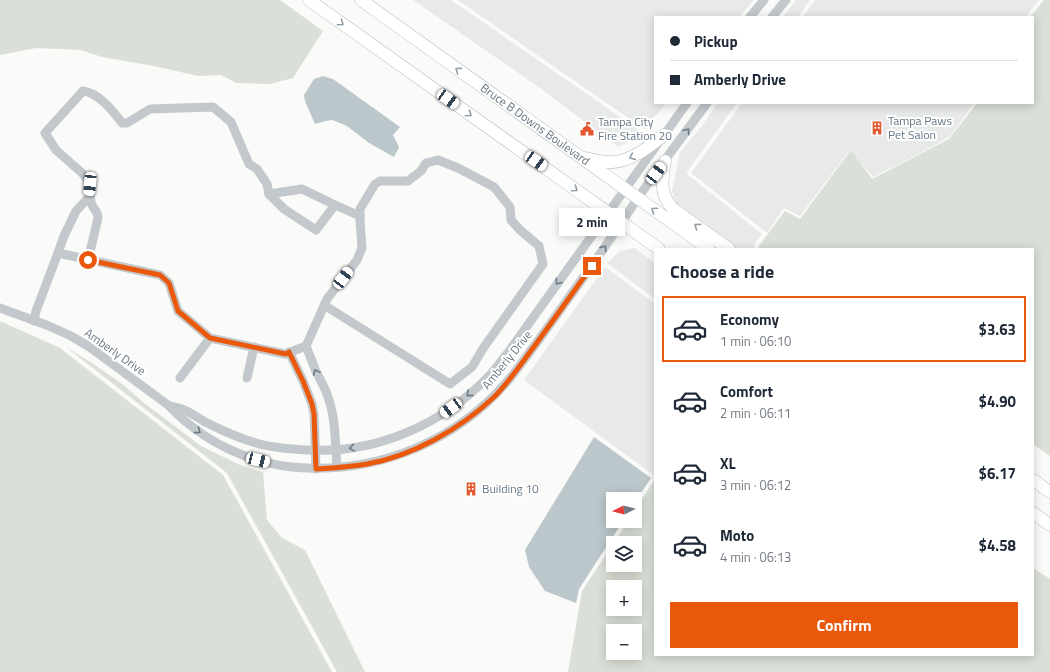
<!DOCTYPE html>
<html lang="en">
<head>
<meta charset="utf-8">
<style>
  body { margin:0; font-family:"Titillium Web",sans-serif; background:#f2f2f3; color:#1f2937; height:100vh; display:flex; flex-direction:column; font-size:15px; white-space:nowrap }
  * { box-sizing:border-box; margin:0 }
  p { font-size:13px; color:#747a83 }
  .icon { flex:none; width:22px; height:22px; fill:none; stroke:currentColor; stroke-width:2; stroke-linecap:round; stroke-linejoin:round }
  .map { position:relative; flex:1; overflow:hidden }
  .details { position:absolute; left:654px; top:248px; width:380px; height:408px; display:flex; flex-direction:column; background:#fff; border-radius:0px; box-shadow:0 2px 10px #0003 }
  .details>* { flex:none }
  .hud { position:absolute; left:654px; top:16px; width:380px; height:88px; border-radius:0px; box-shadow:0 2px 10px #0003; display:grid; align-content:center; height:88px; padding:0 16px; background:#fff }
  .needle { width:26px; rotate:264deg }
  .fabs { position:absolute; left:606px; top:492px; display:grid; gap:8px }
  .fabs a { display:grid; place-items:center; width:36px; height:36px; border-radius:0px; background:#fff; box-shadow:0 2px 10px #0003; font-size:20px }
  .end { position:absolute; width:18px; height:18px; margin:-9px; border:5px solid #ea580c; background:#fff; box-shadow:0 0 0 2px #fff }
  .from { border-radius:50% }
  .bubble { position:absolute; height:28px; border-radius:0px; background:#fff; box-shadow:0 2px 10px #0003; font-size:13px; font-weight:700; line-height:28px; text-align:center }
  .car { position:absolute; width:12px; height:24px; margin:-12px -6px; border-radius:5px; box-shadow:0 0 3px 1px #0007; background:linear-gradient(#fff 24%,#345 0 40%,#fff 0 76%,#345 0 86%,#fff 0) }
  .hud b { display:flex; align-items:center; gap:14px; height:38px; font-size:15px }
  .hud b+b { border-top:1px solid #e0e1e3 }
  .hud i { width:10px; height:10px; background:#1f2937 }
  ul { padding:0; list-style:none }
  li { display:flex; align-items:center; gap:12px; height:66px; margin:0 8px 6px; padding:0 8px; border:2px solid transparent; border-radius:0px }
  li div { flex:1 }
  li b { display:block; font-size:15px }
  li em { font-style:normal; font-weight:700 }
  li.on { border-color:#ea580c }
  li>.icon { width:36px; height:36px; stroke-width:1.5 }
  h2 { padding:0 16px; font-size:18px; line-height:48px }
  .action { display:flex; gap:8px; margin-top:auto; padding:8px 16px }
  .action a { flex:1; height:46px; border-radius:0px; background:#ea580c; color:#fff; font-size:16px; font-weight:700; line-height:46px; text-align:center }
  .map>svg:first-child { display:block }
  .built { fill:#e8e9e9 }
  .green { fill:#dadfd7; fill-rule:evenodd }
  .water { fill:#bbc7cb }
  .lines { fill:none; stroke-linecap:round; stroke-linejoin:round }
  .secondary-casing { stroke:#b3babf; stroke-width:13 }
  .minor { stroke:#c3c8cc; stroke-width:9 }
  .secondary { stroke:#fff; stroke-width:12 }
  .oneway { stroke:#939fa8 }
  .oneway2 { stroke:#6a7a87 }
  .route { stroke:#ea580c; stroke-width:5 }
  .labels { text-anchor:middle; stroke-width:4; stroke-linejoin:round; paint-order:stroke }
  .poi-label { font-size:12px; fill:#657683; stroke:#fff; text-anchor:start }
  .street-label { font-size:12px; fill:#657683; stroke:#fff }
</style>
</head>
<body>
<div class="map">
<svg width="1050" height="672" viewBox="0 0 1050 672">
  <rect width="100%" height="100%" fill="#fafaf8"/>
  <g class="built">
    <path d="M413 0H451L642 132 637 138 618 147 540 88Z"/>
    <path d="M458 0H754L739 17H655V103H666L644 129Z"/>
    <path d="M796 0H810L798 17H783Z"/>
    <path d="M815 0H1039L1026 17H803Z"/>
    <path d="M718 103H737L687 172V174L762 234 754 244V247L755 249H737L677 206 672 191 680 152 701 127Z"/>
    <path d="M742 103H974L951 135 934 146 873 177 850 150 800 216 784 208 767 233 691 173Z"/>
    <path d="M635 248 655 264V299L607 263 620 251Z"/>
    <path d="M605 267 655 304V476L524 380Z"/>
  </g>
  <g class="green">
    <path d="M0 0H280L323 31 293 78 270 84 236 83 221 75 198 76 154 66 102 57 81 50 36 48 0 55Z"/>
    <path d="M1044 0H1050V456L1033 444V249H761L758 247 785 211 800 219 851 150 872 179 949 139 977 103H1033V17H1030Z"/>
    <path d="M0 321 60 348 223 475 332 672H0Z"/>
    <path d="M66 347 92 363 121 383 144 403 201 446 240 465 263 472 267 520 282 538 305 550 365 672H337L227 473Z"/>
    <path d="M655 479V655H1033V568L1050 579V672H568L582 591 613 544V565H635V543H614L628 521H635V510ZM613 587H635V609H613ZM613 631H635V653H613Z"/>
  </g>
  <g class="water">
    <path d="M323 76 333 79 400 127 393 135 399 147 394 157 369 143 347 126 332 120 326 121 315 124 305 101 304 95 314 79Z"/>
    <path d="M594 437 651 478 635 502V499H613V521H623L579 589 576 603 545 591 529 567 525 550Z"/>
  </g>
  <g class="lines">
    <g class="secondary-casing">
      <g id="secondary">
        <path d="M309 0 659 249"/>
        <path id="s1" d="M361 0 709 249"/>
        <path d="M585 158C593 160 600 162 607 162 629 164 648 147 664 135"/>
        <path d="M665 161C662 180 659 193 673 209L729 249"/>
        <path d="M1033 480 1050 492"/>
        <path d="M1033 513 1050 525"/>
      </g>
    </g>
    <g class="minor">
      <path d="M750 17 764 0"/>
      <path d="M772 17 786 0"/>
      <path d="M269 194 284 209 316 230 335 205"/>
      <path d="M58 253 64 236 76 211 90 196"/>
      <path d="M88 260 98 218C98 213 96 211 93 207 89 200 90 191 91 184L82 173 56 150 45 133 83 91C99 93 113 111 122 123H127L150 109 213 107 231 122 249 164 257 169 267 184 269 194 302 189 335 205 360 216"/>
      <path d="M0 308 49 326 71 336 88 346 168 405C204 443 255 467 307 468 382 471 456 440 505 384 515 373 523 361 532 349 550 325 567 300 585 275 606 246 626 215 647 185 667 157 687 130 707 103"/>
      <path d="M34 321 36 311 58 253 160 275 169 283 178 311 210 338 285 354 306 346 327 299 357 260 362 248 360 220V209L375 184 380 181H408L421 171 426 163 438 160 458 168 494 187 510 207 511 220 520 230 539 246 543 264 484 347 472 367 450 384 324 305"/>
      <path d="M306 346C309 354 312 361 315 369 319 378 325 387 328 397 336 419 335 444 337 467"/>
      <path d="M289 352 303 381 312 404 314 414 316 469"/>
      <path d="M180 378 210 338"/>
      <path d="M247 378 254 347"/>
      <path d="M170 406C174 407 180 408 184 410 192 413 198 418 205 422 221 430 238 438 256 443 272 448 290 449 307 450 377 454 444 424 492 373 497 367 502 360 507 354L687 103"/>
    </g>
    <use href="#secondary" class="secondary"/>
  </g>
  <defs><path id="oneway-chevron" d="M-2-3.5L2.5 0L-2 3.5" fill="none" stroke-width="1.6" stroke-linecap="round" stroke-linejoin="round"/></defs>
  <g class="oneway">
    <use href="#oneway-chevron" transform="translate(341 23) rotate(35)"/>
    <use href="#oneway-chevron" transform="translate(458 70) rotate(-144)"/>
    <use href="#oneway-chevron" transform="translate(469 114) rotate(35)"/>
    <use href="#oneway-chevron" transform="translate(632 157) rotate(156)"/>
    <use href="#oneway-chevron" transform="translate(575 189) rotate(35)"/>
    <use href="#oneway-chevron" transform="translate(654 210) rotate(-145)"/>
    <use href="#oneway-chevron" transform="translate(697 226) rotate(-144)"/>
  </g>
  <g class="oneway2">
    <use href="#oneway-chevron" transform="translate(687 131) rotate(-54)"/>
    <use href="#oneway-chevron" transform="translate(604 248) rotate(-55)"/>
    <use href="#oneway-chevron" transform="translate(558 282) rotate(126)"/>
    <use href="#oneway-chevron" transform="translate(316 372) rotate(-114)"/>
    <use href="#oneway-chevron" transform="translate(469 394) rotate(140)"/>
    <use href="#oneway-chevron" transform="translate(198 431) rotate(36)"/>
    <use href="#oneway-chevron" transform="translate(352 448) rotate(171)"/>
  </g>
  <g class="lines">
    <path class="route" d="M88 260 160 275 169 283 178 311 210 338 286 354 289 352 303 381 312 404 314 414 316 469C333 468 350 467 367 464 413 456 460 429 494 397 508 383 519 367 530 352 551 324 571 295 592 266"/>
  </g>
  <defs>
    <g id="building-bare" transform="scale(1.08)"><path d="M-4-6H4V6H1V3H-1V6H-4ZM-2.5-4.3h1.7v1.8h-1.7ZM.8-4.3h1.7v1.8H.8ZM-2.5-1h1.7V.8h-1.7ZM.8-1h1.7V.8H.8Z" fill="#e4572e" stroke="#fff" stroke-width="2.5" paint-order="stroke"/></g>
    <g id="civic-bare" transform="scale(1.08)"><path d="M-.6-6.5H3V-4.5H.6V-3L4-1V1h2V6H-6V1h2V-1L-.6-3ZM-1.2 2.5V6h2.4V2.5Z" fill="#e4572e" stroke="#fff" stroke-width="2.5" paint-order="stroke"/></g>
  </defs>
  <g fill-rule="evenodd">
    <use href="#building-bare" x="877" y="128"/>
    <use href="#civic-bare" x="587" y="129"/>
    <use href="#building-bare" x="471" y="489"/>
  </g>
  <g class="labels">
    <g class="poi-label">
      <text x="888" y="125">Tampa Paws<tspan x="888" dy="14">Pet Salon</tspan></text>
      <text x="598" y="126">Tampa City<tspan x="598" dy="14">Fire Station 20</tspan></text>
      <text x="482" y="493">Building 10</text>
    </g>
    <g class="street-label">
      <text dy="4" stroke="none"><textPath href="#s1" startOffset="214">Bruce B Downs Boulevard</textPath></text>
      <text transform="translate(115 352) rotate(35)" y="4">Amberly Drive</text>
      <text transform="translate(507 360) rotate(-51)" y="4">Amberly Drive</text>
    </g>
  </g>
</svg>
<div class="fabs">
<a><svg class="needle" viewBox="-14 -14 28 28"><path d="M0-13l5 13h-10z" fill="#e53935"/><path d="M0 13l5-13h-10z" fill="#747a83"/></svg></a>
<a><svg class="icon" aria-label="layers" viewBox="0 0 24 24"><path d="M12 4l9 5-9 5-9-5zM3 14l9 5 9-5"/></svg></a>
<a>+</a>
<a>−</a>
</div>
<i class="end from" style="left:88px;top:260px"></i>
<i class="end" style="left:592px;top:266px"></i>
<div class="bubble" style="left:559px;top:208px;width:66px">2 min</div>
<i class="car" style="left:448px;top:99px;rotate:125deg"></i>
<i class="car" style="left:536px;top:161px;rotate:125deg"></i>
<i class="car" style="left:656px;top:173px;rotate:37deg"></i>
<i class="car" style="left:90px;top:184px;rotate:185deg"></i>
<i class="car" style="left:343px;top:278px;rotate:37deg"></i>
<i class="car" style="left:451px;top:408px;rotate:234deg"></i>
<i class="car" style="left:258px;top:460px;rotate:104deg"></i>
<div class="hud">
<b><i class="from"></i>Pickup</b>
<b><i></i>Amberly Drive</b>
</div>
<section class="details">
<h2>Choose a ride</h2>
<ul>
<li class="on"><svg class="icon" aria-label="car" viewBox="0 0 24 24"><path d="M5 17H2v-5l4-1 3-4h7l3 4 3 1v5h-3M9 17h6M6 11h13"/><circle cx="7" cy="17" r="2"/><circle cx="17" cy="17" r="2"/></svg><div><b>Economy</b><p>1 min · 06:10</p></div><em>$3.63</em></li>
<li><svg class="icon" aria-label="car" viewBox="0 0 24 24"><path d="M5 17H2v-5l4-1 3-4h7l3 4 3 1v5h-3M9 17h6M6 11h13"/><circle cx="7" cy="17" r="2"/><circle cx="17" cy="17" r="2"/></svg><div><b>Comfort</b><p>2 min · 06:11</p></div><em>$4.90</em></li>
<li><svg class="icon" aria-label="car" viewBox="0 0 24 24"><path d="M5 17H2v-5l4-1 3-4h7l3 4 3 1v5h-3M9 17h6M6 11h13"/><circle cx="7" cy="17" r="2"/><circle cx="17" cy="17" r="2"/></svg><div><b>XL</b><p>3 min · 06:12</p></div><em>$6.17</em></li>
<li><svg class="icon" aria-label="car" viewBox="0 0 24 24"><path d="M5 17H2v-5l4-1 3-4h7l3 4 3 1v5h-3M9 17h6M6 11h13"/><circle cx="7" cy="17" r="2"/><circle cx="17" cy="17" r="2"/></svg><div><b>Moto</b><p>4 min · 06:13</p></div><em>$4.58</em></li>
</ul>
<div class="action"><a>Confirm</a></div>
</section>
</div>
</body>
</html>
